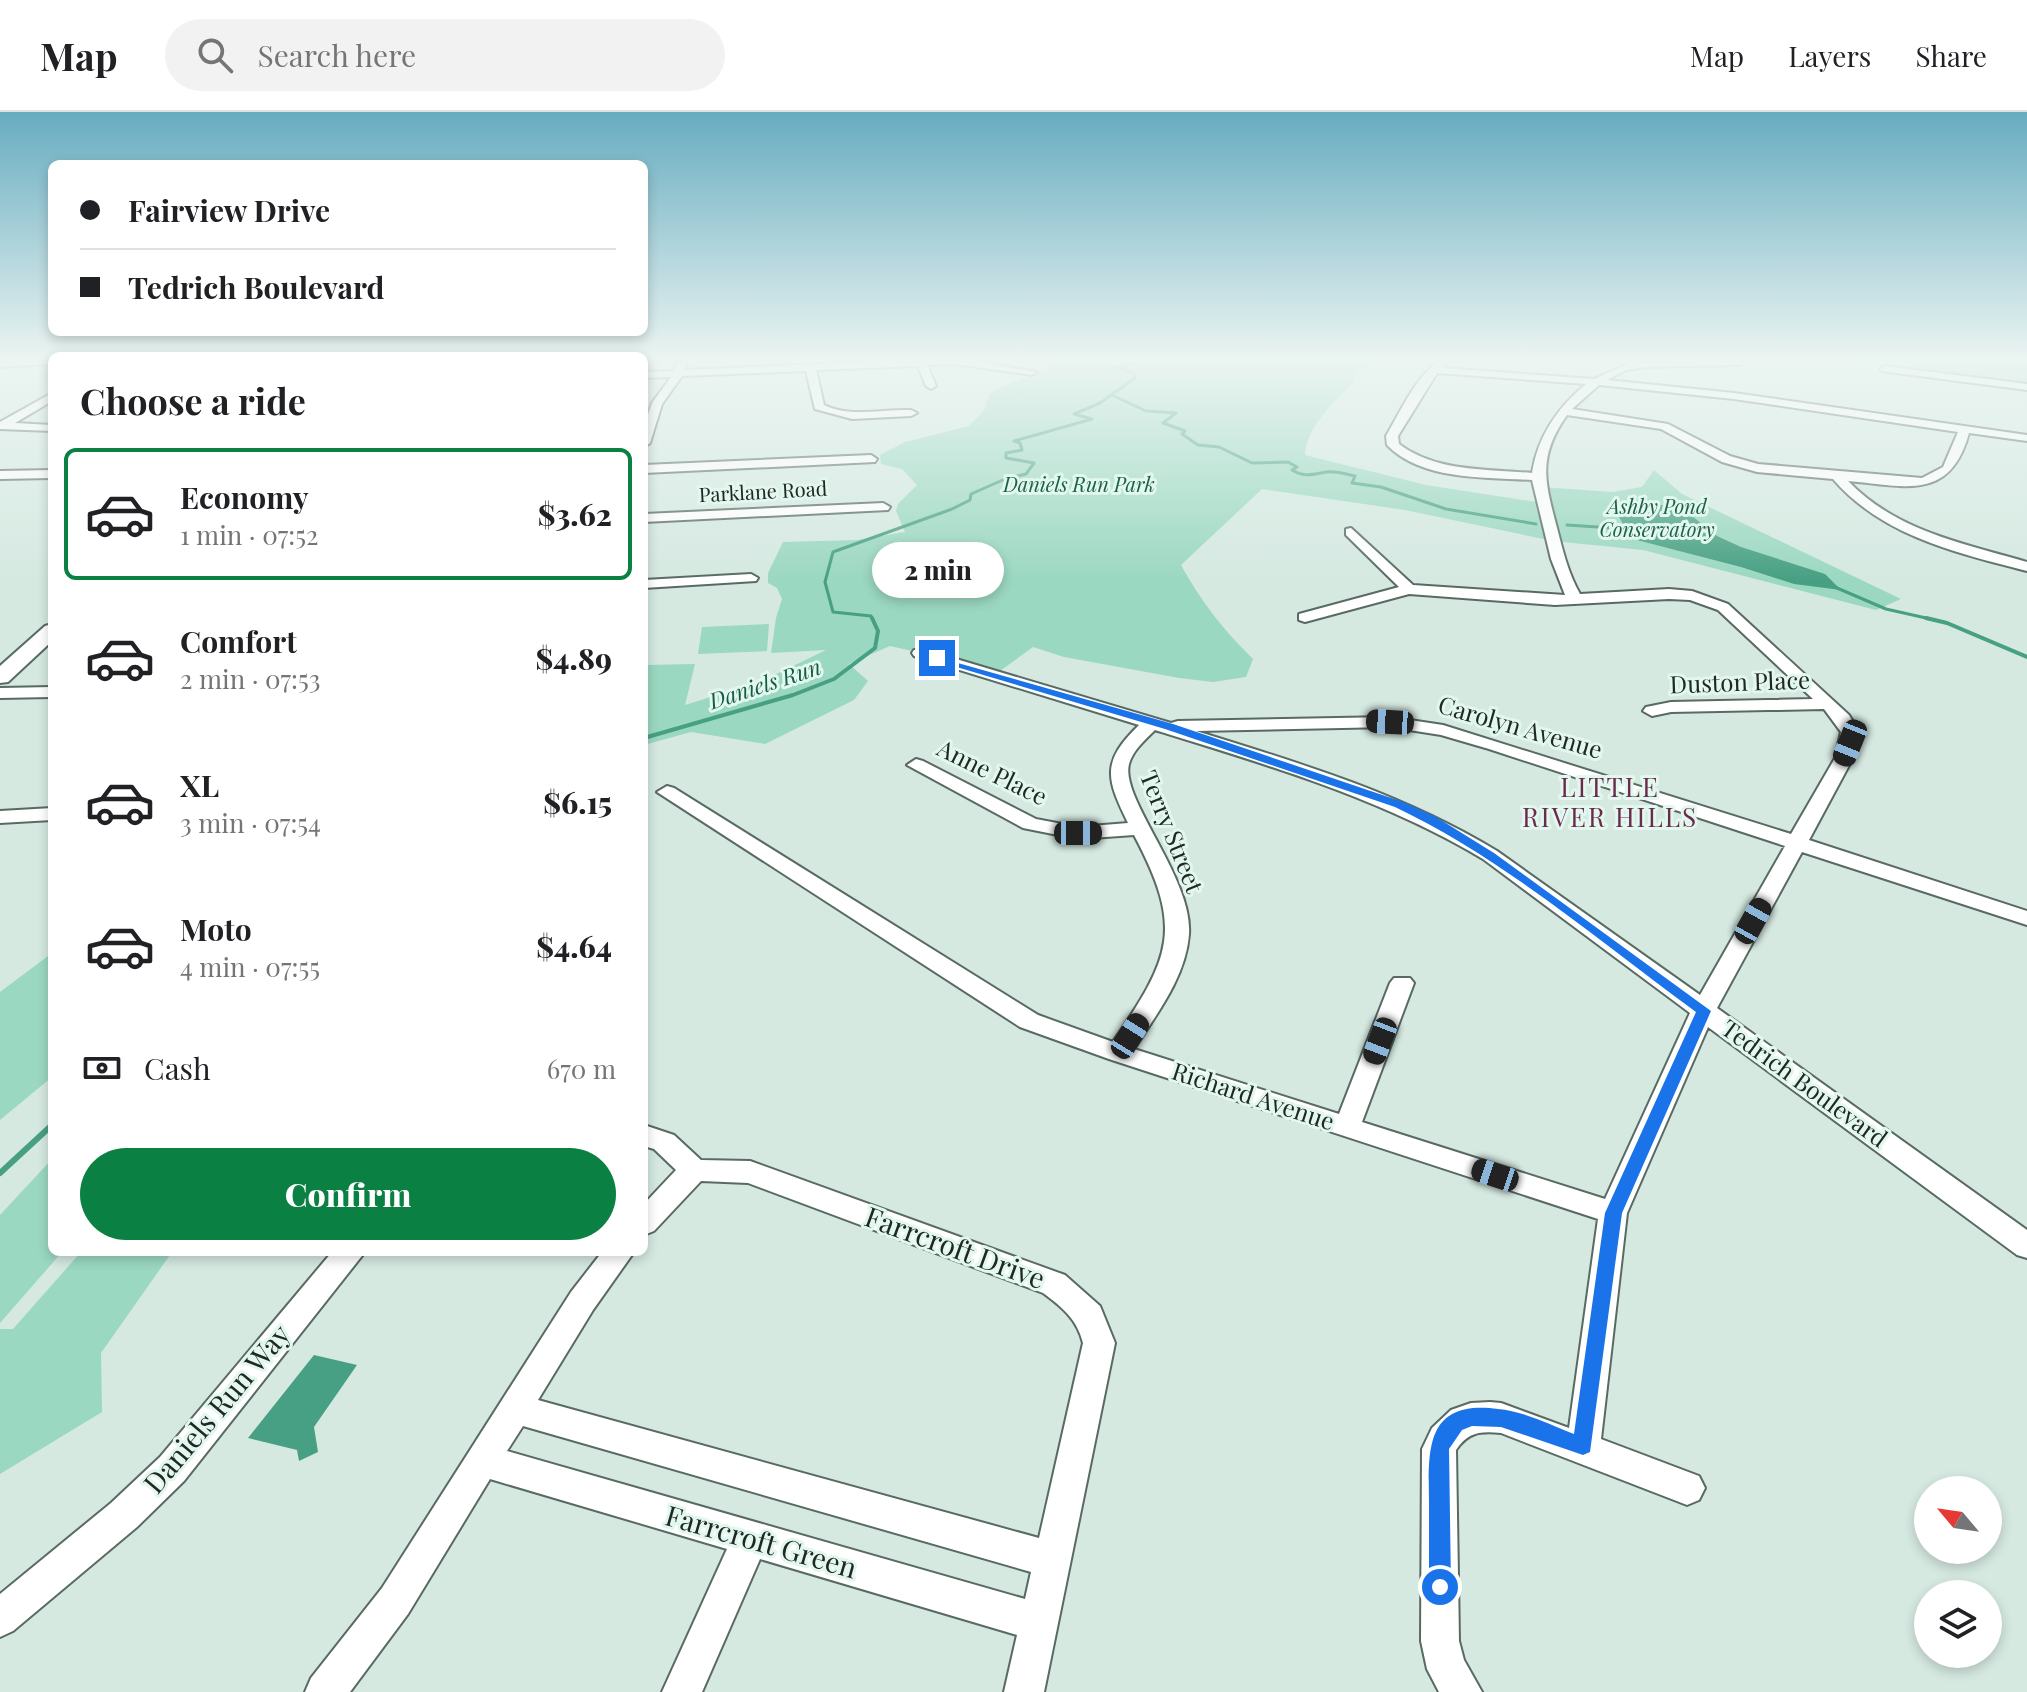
<!DOCTYPE html>
<html lang="en">
<head>
<meta charset="utf-8">
<style>
  body { margin:0; font-family:"Playfair Display",serif; background:#f2f2f2; color:#202124; height:100vh; display:flex; flex-direction:column; font-size:30px; white-space:nowrap }
  * { box-sizing:border-box; margin:0 }
  p { font-size:26px; color:#757577 }
  .icon { flex:none; width:44px; height:44px; fill:none; stroke:currentColor; stroke-width:2; stroke-linecap:round; stroke-linejoin:round }
  .map { position:relative; flex:1; overflow:hidden }
  .sheet { position:absolute; left:48px; top:240px; width:600px; height:904px; display:flex; flex-direction:column; background:#fff; border-radius:12px; box-shadow:0 4px 12px #0003 }
  .sheet>* { flex:none }
  .top-card { position:absolute; left:48px; top:48px; width:600px; height:176px; border-radius:12px; box-shadow:0 4px 12px #0003; display:grid; align-content:center; height:176px; padding:0 32px; background:#fff }
  .needle { width:52px; rotate:299deg }
  .buttons { position:absolute; left:1914px; top:1364px; display:grid; gap:16px }
  .buttons a { display:grid; place-items:center; width:88px; height:88px; border-radius:50%; background:#fff; box-shadow:0 4px 12px #0003; font-size:40px }
  .end { position:absolute; width:36px; height:36px; margin:-18px; border:10px solid #1a73e8; background:#fff; box-shadow:0 0 0 4px #fff }
  .from { border-radius:50% }
  .bubble { position:absolute; height:56px; border-radius:28px; background:#fff; box-shadow:0 4px 12px #0003; font-size:26px; font-weight:800; line-height:56px; text-align:center }
  .car { position:absolute; width:24px; height:48px; margin:-24px -12px; border-radius:10px; box-shadow:0 0 6px 2px #0007; background:linear-gradient(#222 24%,#8ab4d8 0 40%,#222 0 76%,#8ab4d8 0 86%,#222 0) }
  .top-card b { display:flex; align-items:center; gap:28px; height:76px; font-size:30px }
  .top-card b+b { border-top:2px solid #e0e0e0 }
  .top-card i { width:20px; height:20px; background:#202124 }
  ul { padding:0; list-style:none }
  li { display:flex; align-items:center; gap:24px; height:132px; margin:0 16px 12px; padding:0 16px; border:4px solid transparent; border-radius:12px }
  li div { flex:1 }
  li b { display:block; font-size:30px }
  li em { font-style:normal; font-weight:800 }
  li.selected { border-color:#0b8043 }
  li>.icon { width:72px; height:72px; stroke-width:1.5 }
  h2 { padding:0 32px; font-size:36px; line-height:96px }
  .pay { display:flex; align-items:center; gap:20px; height:88px; padding:0 32px; font-size:30px }
  .pay p { margin-inline-start:auto }
  .cta { display:flex; gap:16px; margin-top:auto; padding:16px 32px }
  .cta a { flex:1; height:92px; border-radius:48px; background:#0b8043; color:#fff; font-size:32px; font-weight:800; line-height:92px; text-align:center }
  header { display:flex; align-items:center; gap:48px; box-sizing:border-box; height:112px; padding:0 40px; background:#fff; border-bottom:2px solid #e0e0e0 }
  header strong { font-size:38px }
  nav { display:flex; gap:44px; margin-inline-start:auto; font-size:28px }
  .search { width:560px; height:72px; background:#f2f2f2; display:flex; align-items:center; gap:20px; box-sizing:border-box; padding:0 28px; border-radius:44px; color:#757577; font-size:30px }
  .map>svg:first-child { display:block }
  .green { fill:#9bd8c1 }
  .water { fill:#47a083 }
  .lines { fill:none; stroke-linecap:round; stroke-linejoin:round }
  .stream-far2 { stroke:#47a083; stroke-width:3 }
  .stream-far1 { stroke:#47a083; stroke-width:4 }
  .stream { stroke:#47a083; stroke-width:6 }
  .minor-casing { stroke:#586a63; stroke-width:4 }
  .major-casing { stroke:#586a63; stroke-width:4 }
  .minor { fill:#fff; fill-rule:evenodd }
  .major { fill:#fff; fill-rule:evenodd }
  .route { fill:#1a73e8 }
  .labels { text-anchor:middle; stroke-width:6; stroke-linejoin:round; paint-order:stroke }
  .far-park-label { font-size:20px; font-style:italic; fill:#1b604b; stroke:#e2f7ee }
  .far-street-label { font-size:20px; fill:#202724; stroke:#e2f7ee }
  .far-water-label { font-size:22px; font-style:italic; fill:#155c47; stroke:#e2f7ee }
  .street-label { font-size:24px; fill:#202724; stroke:#e2f7ee }
  .neighbourhood-label { font-size:26px; letter-spacing:2px; fill:#6a2b4d; stroke:#e2f7ee }
  .near-street-label { font-size:28px; fill:#202724; stroke:#e2f7ee }
</style>
</head>
<body>
<header>
<strong>Map</strong>
<div class="search"><svg class="icon" aria-label="search" viewBox="0 0 24 24"><circle cx="10" cy="10" r="6"/><path d="M15 15l6 6"/></svg>Search here</div>
<nav><a>Map</a><a>Layers</a><a>Share</a></nav>
</header>
<div class="map">
<svg width="2027" height="1580" viewBox="0 0 2027 1580">
  <rect width="100%" height="100%" fill="#d5e9e1"/>
  <g class="green">
    <path d="M1046 246H1376L1377 248 1353 263 1354 269C1336 289 1306 314 1305 343L1426 373 1543 391 1540 375 1613 380 1642 375 1654 358 1682 382 1901 487 1876 498 1643 438 1553 429 1405 398 1262 377 1181 453C1200 488 1224 519 1253 547L1246 565 1213 570 1179 566 1064 545 1033 535 1000 559 890 534 849 552 868 569 854 588 765 632 691 620 644 633V553L695 552 685 593 762 569 826 538 771 541 776 506 782 487 777 476 768 471V461L783 430 857 428 905 420 896 399 898 392 917 373 902 357 881 352 880 343 905 330 969 314 984 298 989 283 996 277 1042 259 1057 249Z"/>
    <path d="M1817 246 2027 249V273Z"/>
    <path d="M769 512 767 539 698 542 702 515Z"/>
    <path d="M52 841V965L0 1008V880Z"/>
    <path d="M52 1047V1140H62L0 1211V1103Z"/>
    <path d="M81 1140H172L101 1241 102 1300 0 1362V1217H13Z"/>
  </g>
  <g class="water">
    <path d="M1640 387 1687 400 1717 424 1741 435 1825 462 1841 478 1794 472 1741 455 1633 427 1625 423 1626 417 1613 395Z"/>
    <path d="M314 1243 357 1253 314 1315 318 1340 299 1349 297 1338 248 1326Z"/>
  </g>
  <g class="lines">
    <g class="stream-far2">
      <path d="M1112 283 1146 299 1176 301 1163 311 1185 319 1182 322 1198 333 1219 335 1252 351 1288 350 1297 355 1292 358C1305 366 1313 362 1327 360 1336 359 1346 362 1355 364L1352 371 1381 375 1446 397 1536 412"/>
      <path d="M1567 413 1629 417"/>
      <path d="M1837 476 1886 497 1935 508"/>
      <path d="M873 508 871 504 833 500 825 470 833 440 952 397 970 388 971 382 1005 367 1026 362 1034 351 1006 346V341L1022 338 1020 331 1014 329 1092 307 1074 302 1100 291 1135 266 1134 261 1116 255 1147 249 1144 246"/>
    </g>
    <g class="stream-far1">
      <path d="M1926 506 1947 511 2027 545"/>
      <path d="M644 626 793 583 834 567 875 536 878 519 872 506"/>
    </g>
    <path class="stream" d="M0 1061 52 1013"/>
    <g class="minor-casing">
      <g id="minor">
        <path d="M52 246V252L0 255V249Z"/>
        <path d="M958 246 1037 260 1032 263 955 252 927 253 936 274 931 277 926 274 918 254 816 258 824 293C851 306 882 297 911 298L917 301 911 304 852 307 815 297 806 259 682 264 662 292 650 331 644 335V314L652 291 671 265 644 266V260L674 259 678 249 687 251 684 258Z"/>
        <path d="M1442 248 1447 251 1443 256 1594 267 1632 250 1737 248 1741 249V253L1646 255 1626 258 1607 268 1734 281 2027 323V329L1969 321C1950 390 1905 374 1848 369 1896 419 1962 431 2027 450V459C1957 441 1882 424 1833 367L1757 360 1722 350 1661 317 1567 303C1537 345 1545 370 1557 416 1563 439 1568 461 1580 482L1669 477 1692 479 1728 492 1849 603 1859 620 1853 646 1809 728 2027 799V813L1802 740 1717 896 2027 1118V1146L2017 1143 1708 915 1627 1101 1601 1327 1699 1364 1705 1376 1699 1388 1687 1393 1501 1321C1480 1319 1468 1320 1456 1338L1459 1529 1464 1548 1482 1580H1439L1427 1557 1421 1529 1422 1337 1432 1316 1451 1298 1471 1291 1490 1290 1501 1291 1569 1316 1598 1107 1109 947 1020 915 657 680 667 674 674 676 1038 903 1113 930C1171 845 1184 817 1134 723L1078 727 1023 716 907 653 916 647 923 649 1036 707 1078 715 1128 711C1106 666 1101 650 1139 613L914 544 912 541 914 538H926L1171 611 1178 609 1390 605 1443 613 1791 722 1835 646 1841 620 1824 597 1671 600 1652 604 1643 599 1646 595 1671 590 1813 587 1718 498 1690 488 1669 487 1555 493 1409 482 1305 510 1299 508V502L1399 475 1346 423V417L1351 416 1413 473 1565 483 1551 447 1532 368C1486 365 1422 369 1387 333L1386 324C1401 299 1417 261 1442 248ZM1437 261 1586 272C1557 296 1538 324 1532 361 1487 357 1436 360 1399 332L1398 324ZM1599 273 1734 287 1958 320 1943 355 1922 366 1758 352 1730 344 1668 312 1572 297ZM1390 615 1441 623 1489 637 1785 734 1700 883 1497 739C1403 682 1300 651 1196 619ZM1155 618C1268 653 1381 686 1483 747L1690 901 1605 1087 1362 1010 1414 871 1410 866H1394L1390 871 1339 1002 1134 937C1156 903 1186 865 1189 822 1193 766 1120 687 1129 652 1133 638 1145 628 1155 618Z"/>
        <path d="M1885 254 2027 272V278L1881 259 1880 257Z"/>
        <path d="M52 281V289L15 311 52 313V319L0 317V310Z"/>
        <path d="M871 343 877 347 875 350 644 361V353Z"/>
        <path d="M52 358V366L0 367V359Z"/>
        <path d="M883 391 890 395 888 398 644 410V402Z"/>
        <path d="M751 462 758 466 756 469 644 476V468Z"/>
        <path d="M52 575V585L0 586V576Z"/>
        <path d="M52 696V708L0 711V699Z"/>
        <path d="M644 1013 674 1023 701 1048 750 1049 1065 1163 1100 1194 1115 1231 1044 1580H1004L1017 1523 760 1447 702 1580H662L727 1437 490 1367 408 1502 350 1580H305L311 1566 382 1476 571 1180 602 1140H634L593 1198 538 1288 1039 1426 1083 1231C1077 1207 1062 1195 1043 1181L748 1071 701 1069 654 1119 644 1123V1092L676 1058 654 1037 644 1034ZM523 1314 1031 1460 1025 1487 507 1339Z"/>
        <path d="M332 1140H365L184 1369 137 1415 13 1519 0 1525V1482L111 1391 160 1345Z"/>
      </g>
    </g>
    <g class="major-casing">
      <path id="major" d="M52 512V529L8 570 0 571V554L45 514Z"/>
    </g>
    <use href="#minor" class="minor"/>
    <use href="#major" class="major"/>
  </g>
  <linearGradient id="sky" x2="0" y2="1"><stop stop-color="#67acc0"/><stop offset="0.53" stop-color="#ecf5f2"/><stop offset="1" stop-color="#ecf5f2" stop-opacity="0"/></linearGradient>
  <rect width="2027" height="468" fill="url(#sky)"/>
  <path class="route" d="M933 544 1173 612 1403 690 1436 705 1494 741 1711 899 1622 1101 1590 1340 1583 1343 1501 1315 1472 1314 1462 1318 1449 1337 1451 1475 1447 1482 1440 1486 1432 1482 1429 1475C1429 1446 1429 1417 1429 1388 1428 1334 1427 1288 1498 1297 1523 1299 1551 1313 1574 1322L1605 1101 1696 900C1599 829 1504 747 1395 695L1165 617 933 548Z"/>
  <g class="labels">
    <g class="far-park-label">
      <text x="1079" y="380">Daniels Run Park</text>
      <text x="1657" y="402">Ashby Pond<tspan x="1657" dy="23">Conservatory</tspan></text>
    </g>
    <g class="far-street-label">
      <text transform="translate(763 380) rotate(-3)" y="7">Parklane Road</text>
    </g>
    <g class="far-water-label">
      <text transform="translate(765 572) rotate(-18)" y="8">Daniels Run</text>
    </g>
    <g class="street-label">
      <text transform="translate(1740 571) rotate(-2)" y="8">Duston Place</text>
      <text transform="translate(1520 616) rotate(16)" y="8">Carolyn Avenue</text>
      <text transform="translate(992 661) rotate(26)" y="8">Anne Place</text>
      <text transform="translate(1171 720) rotate(68)" y="8">Terry Street</text>
      <text transform="translate(1804 972) rotate(36)" y="8">Tedrich Boulevard</text>
      <text transform="translate(1253 985) rotate(18)" y="8">Richard Avenue</text>
    </g>
    <g class="neighbourhood-label">
      <text x="1610" y="685">LITTLE<tspan x="1610" dy="30">RIVER HILLS</tspan></text>
    </g>
    <g class="near-street-label">
      <text transform="translate(955 1136) rotate(20)" y="10">Farrcroft Drive</text>
      <text transform="translate(217 1297) rotate(-50)" y="10">Daniels Run Way</text>
      <text transform="translate(761 1430) rotate(16)" y="10">Farrcroft Green</text>
    </g>
  </g>
</svg>
<div class="buttons">
<a><svg class="needle" viewBox="-14 -14 28 28"><path d="M0-13l5 13h-10z" fill="#e53935"/><path d="M0 13l5-13h-10z" fill="#757577"/></svg></a>
<a><svg class="icon" aria-label="layers" viewBox="0 0 24 24"><path d="M12 4l9 5-9 5-9-5zM3 14l9 5 9-5"/></svg></a>
</div>
<i class="end from" style="left:1440px;top:1475px"></i>
<i class="end" style="left:937px;top:546px"></i>
<div class="bubble" style="left:872px;top:430px;width:132px">2 min</div>
<i class="car" style="left:1390px;top:610px;rotate:273deg"></i>
<i class="car" style="left:1850px;top:631px;rotate:202deg"></i>
<i class="car" style="left:1078px;top:721px;rotate:90deg"></i>
<i class="car" style="left:1753px;top:809px;rotate:29deg"></i>
<i class="car" style="left:1130px;top:924px;rotate:32deg"></i>
<i class="car" style="left:1380px;top:929px;rotate:201deg"></i>
<i class="car" style="left:1495px;top:1063px;rotate:288deg"></i>
<div class="top-card">
<b><i class="from"></i>Fairview Drive</b>
<b><i></i>Tedrich Boulevard</b>
</div>
<section class="sheet">
<h2>Choose a ride</h2>
<ul>
<li class="selected"><svg class="icon" aria-label="car" viewBox="0 0 24 24"><path d="M5 17H2v-5l4-1 3-4h7l3 4 3 1v5h-3M9 17h6M6 11h13"/><circle cx="7" cy="17" r="2"/><circle cx="17" cy="17" r="2"/></svg><div><b>Economy</b><p>1 min · 07:52</p></div><em>$3.62</em></li>
<li><svg class="icon" aria-label="car" viewBox="0 0 24 24"><path d="M5 17H2v-5l4-1 3-4h7l3 4 3 1v5h-3M9 17h6M6 11h13"/><circle cx="7" cy="17" r="2"/><circle cx="17" cy="17" r="2"/></svg><div><b>Comfort</b><p>2 min · 07:53</p></div><em>$4.89</em></li>
<li><svg class="icon" aria-label="car" viewBox="0 0 24 24"><path d="M5 17H2v-5l4-1 3-4h7l3 4 3 1v5h-3M9 17h6M6 11h13"/><circle cx="7" cy="17" r="2"/><circle cx="17" cy="17" r="2"/></svg><div><b>XL</b><p>3 min · 07:54</p></div><em>$6.15</em></li>
<li><svg class="icon" aria-label="car" viewBox="0 0 24 24"><path d="M5 17H2v-5l4-1 3-4h7l3 4 3 1v5h-3M9 17h6M6 11h13"/><circle cx="7" cy="17" r="2"/><circle cx="17" cy="17" r="2"/></svg><div><b>Moto</b><p>4 min · 07:55</p></div><em>$4.64</em></li>
</ul>
<div class="pay"><svg class="icon" aria-label="cash" viewBox="0 0 24 24"><path d="M3 7h18v10H3z"/><circle cx="12" cy="12" r="2"/></svg>Cash<p>670 m</p></div>
<div class="cta"><a>Confirm</a></div>
</section>
</div>
</body>
</html>
